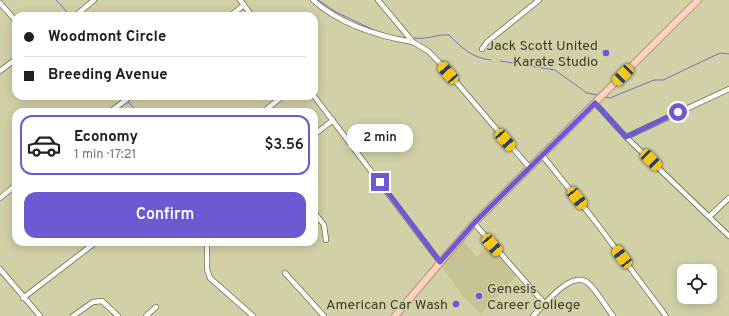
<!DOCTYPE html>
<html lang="en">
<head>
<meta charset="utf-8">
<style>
  body { margin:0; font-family:Overpass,sans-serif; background:#f2f2f2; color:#202124; height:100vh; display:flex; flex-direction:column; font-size:15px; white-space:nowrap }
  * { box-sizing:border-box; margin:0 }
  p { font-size:13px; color:#757577 }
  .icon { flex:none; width:22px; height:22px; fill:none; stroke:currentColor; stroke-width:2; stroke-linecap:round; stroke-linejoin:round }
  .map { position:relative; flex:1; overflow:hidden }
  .sheet { position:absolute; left:12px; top:108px; width:306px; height:138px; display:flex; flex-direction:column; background:#fff; border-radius:12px; box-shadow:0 2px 10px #0003 }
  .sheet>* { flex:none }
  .top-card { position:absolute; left:12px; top:12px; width:306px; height:88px; border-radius:12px; box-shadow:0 2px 10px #0003; display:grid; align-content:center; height:88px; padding:0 12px; background:#fff }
  .tools { position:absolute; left:677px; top:264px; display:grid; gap:8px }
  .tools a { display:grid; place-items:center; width:40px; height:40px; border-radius:8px; background:#fff; box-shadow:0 2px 10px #0003; font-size:20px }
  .end { position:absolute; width:18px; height:18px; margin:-9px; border:5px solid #6c59d3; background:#fff; box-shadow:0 0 0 2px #fff }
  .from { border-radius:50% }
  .bubble { position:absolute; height:28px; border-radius:12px; background:#fff; box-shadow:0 2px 10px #0003; font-size:13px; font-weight:600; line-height:28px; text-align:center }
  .car { position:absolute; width:12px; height:24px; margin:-12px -6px; border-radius:5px; box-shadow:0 0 3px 1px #0007; background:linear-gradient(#f5c518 24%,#345 0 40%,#f5c518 0 76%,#345 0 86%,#f5c518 0) }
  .top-card b { display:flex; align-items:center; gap:14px; height:38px; font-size:15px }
  .top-card b+b { border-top:1px solid #e0e0e0 }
  .top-card i { width:10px; height:10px; background:#202124 }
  ul { padding:7px 0 0; list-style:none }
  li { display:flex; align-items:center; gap:12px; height:60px; margin:0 8px 6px; padding:0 4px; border:2px solid transparent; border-radius:12px }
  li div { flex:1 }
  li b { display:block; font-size:15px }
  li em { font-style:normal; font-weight:600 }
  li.on { border-color:#6c59d3 }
  li>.icon { width:36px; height:36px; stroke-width:1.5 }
  .cta { display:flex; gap:8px; margin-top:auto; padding:8px 12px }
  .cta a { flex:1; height:46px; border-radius:12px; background:#6c59d3; color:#fff; font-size:16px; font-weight:600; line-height:46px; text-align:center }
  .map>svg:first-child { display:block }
  .built { fill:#c5c393 }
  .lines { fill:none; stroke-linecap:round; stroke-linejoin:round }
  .stream { stroke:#756ec1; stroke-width:1 }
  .minor-casing { stroke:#6f6e49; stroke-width:6 }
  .major-casing { stroke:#b88d73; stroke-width:8 }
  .minor { stroke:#fff; stroke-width:4.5 }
  .major { stroke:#fcd4c2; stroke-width:6 }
  .route { stroke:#6c59d3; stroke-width:5 }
  .poi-dot { fill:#6c59d3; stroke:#d1d0a7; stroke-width:1.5 }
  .labels { text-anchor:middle; stroke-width:3; stroke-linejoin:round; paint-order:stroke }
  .poi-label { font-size:14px; fill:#3e3d2d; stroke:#d1d0a7; text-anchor:end }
</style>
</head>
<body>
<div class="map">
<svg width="729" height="316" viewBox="0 0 729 316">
  <rect width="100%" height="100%" fill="#d1d0a7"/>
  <path class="built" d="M463 241 477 257 489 244 517 275 481 314 464 297 441 266Z"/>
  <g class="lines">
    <g class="stream">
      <path d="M56 0 70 15"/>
      <path d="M318 0 336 12 376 31"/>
      <path d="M398 37 406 38"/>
      <path d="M414 38C427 40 437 34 449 35 462 48 472 58 491 60"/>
      <path d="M500 61 555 70 587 93 597 95"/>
      <path d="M605 97 610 98 654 80H663L720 53 729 54"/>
      <path d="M128 102 138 112"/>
    </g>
    <g class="minor-casing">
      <g id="minor">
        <path d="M240 0 252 16"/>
        <path d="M313 0C341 25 377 36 413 42"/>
        <path d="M378 0 413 42 428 51 439 62 529 167"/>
        <path d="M0 3 16 21"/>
        <path d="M75 16 94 0"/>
        <path d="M230 16 244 5"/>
        <path d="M482 49 487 42 539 0"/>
        <path d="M0 71 16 59"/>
        <path d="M314 96 440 262"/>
        <path d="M595 103 626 137 729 236"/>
        <path d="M110 112 131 96"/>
        <path d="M263 112 283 96"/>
        <path d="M314 135 333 120"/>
        <path d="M626 137 729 89"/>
        <path d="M542 155 595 221 666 316"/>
        <path d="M0 198 16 185"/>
        <path d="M314 212 324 225 326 240"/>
        <path d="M710 216 729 198"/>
        <path d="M474 223 545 304"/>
        <path d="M207 242V269L210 278 253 316"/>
        <path d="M0 269 40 316"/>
        <path d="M285 273 324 316"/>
        <path d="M23 298 96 242"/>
        <path d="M73 316 93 302 102 301 118 316"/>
        <path d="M146 316 156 307"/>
        <path d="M533 316C544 305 572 269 588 283 598 292 605 306 613 316"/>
      </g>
    </g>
    <g class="major-casing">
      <path id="major" d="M395 316 474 223 698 0"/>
    </g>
    <use href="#minor" class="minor"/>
    <use href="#major" class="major"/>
  </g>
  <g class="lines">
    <path class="route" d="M380 182 440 262 476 221 595 103 626 137 678 112"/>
  </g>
  <g class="poi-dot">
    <circle cx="606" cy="53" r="4"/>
    <circle cx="479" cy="296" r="4"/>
    <circle cx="456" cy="304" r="4"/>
  </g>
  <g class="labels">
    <g class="poi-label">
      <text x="598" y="50">Jack Scott United<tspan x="598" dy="16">Karate Studio</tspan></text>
      <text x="487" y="293" text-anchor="start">Genesis<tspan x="487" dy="16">Career College</tspan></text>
      <text x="448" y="309">American Car Wash</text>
    </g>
  </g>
</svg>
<div class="tools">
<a><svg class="icon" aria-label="locate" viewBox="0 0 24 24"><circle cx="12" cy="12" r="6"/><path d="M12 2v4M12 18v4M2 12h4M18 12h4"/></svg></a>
</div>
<i class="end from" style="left:678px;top:112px"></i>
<i class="end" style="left:380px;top:182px"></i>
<div class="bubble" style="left:347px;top:124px;width:66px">2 min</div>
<i class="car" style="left:448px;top:73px;rotate:319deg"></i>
<i class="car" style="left:623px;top:75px;rotate:225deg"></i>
<i class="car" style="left:505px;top:140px;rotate:139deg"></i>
<i class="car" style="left:651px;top:160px;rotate:135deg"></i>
<i class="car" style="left:577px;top:198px;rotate:142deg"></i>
<i class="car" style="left:492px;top:245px;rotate:139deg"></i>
<i class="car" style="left:622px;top:257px;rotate:323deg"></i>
<div class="top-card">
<b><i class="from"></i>Woodmont Circle</b>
<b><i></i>Breeding Avenue</b>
</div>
<section class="sheet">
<ul>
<li class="on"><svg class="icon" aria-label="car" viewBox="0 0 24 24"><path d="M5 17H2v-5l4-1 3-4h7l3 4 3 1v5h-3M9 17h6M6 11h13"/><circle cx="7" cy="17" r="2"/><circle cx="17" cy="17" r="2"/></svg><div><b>Economy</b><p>1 min · 17:21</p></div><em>$3.56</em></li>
</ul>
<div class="cta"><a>Confirm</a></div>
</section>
</div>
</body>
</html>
